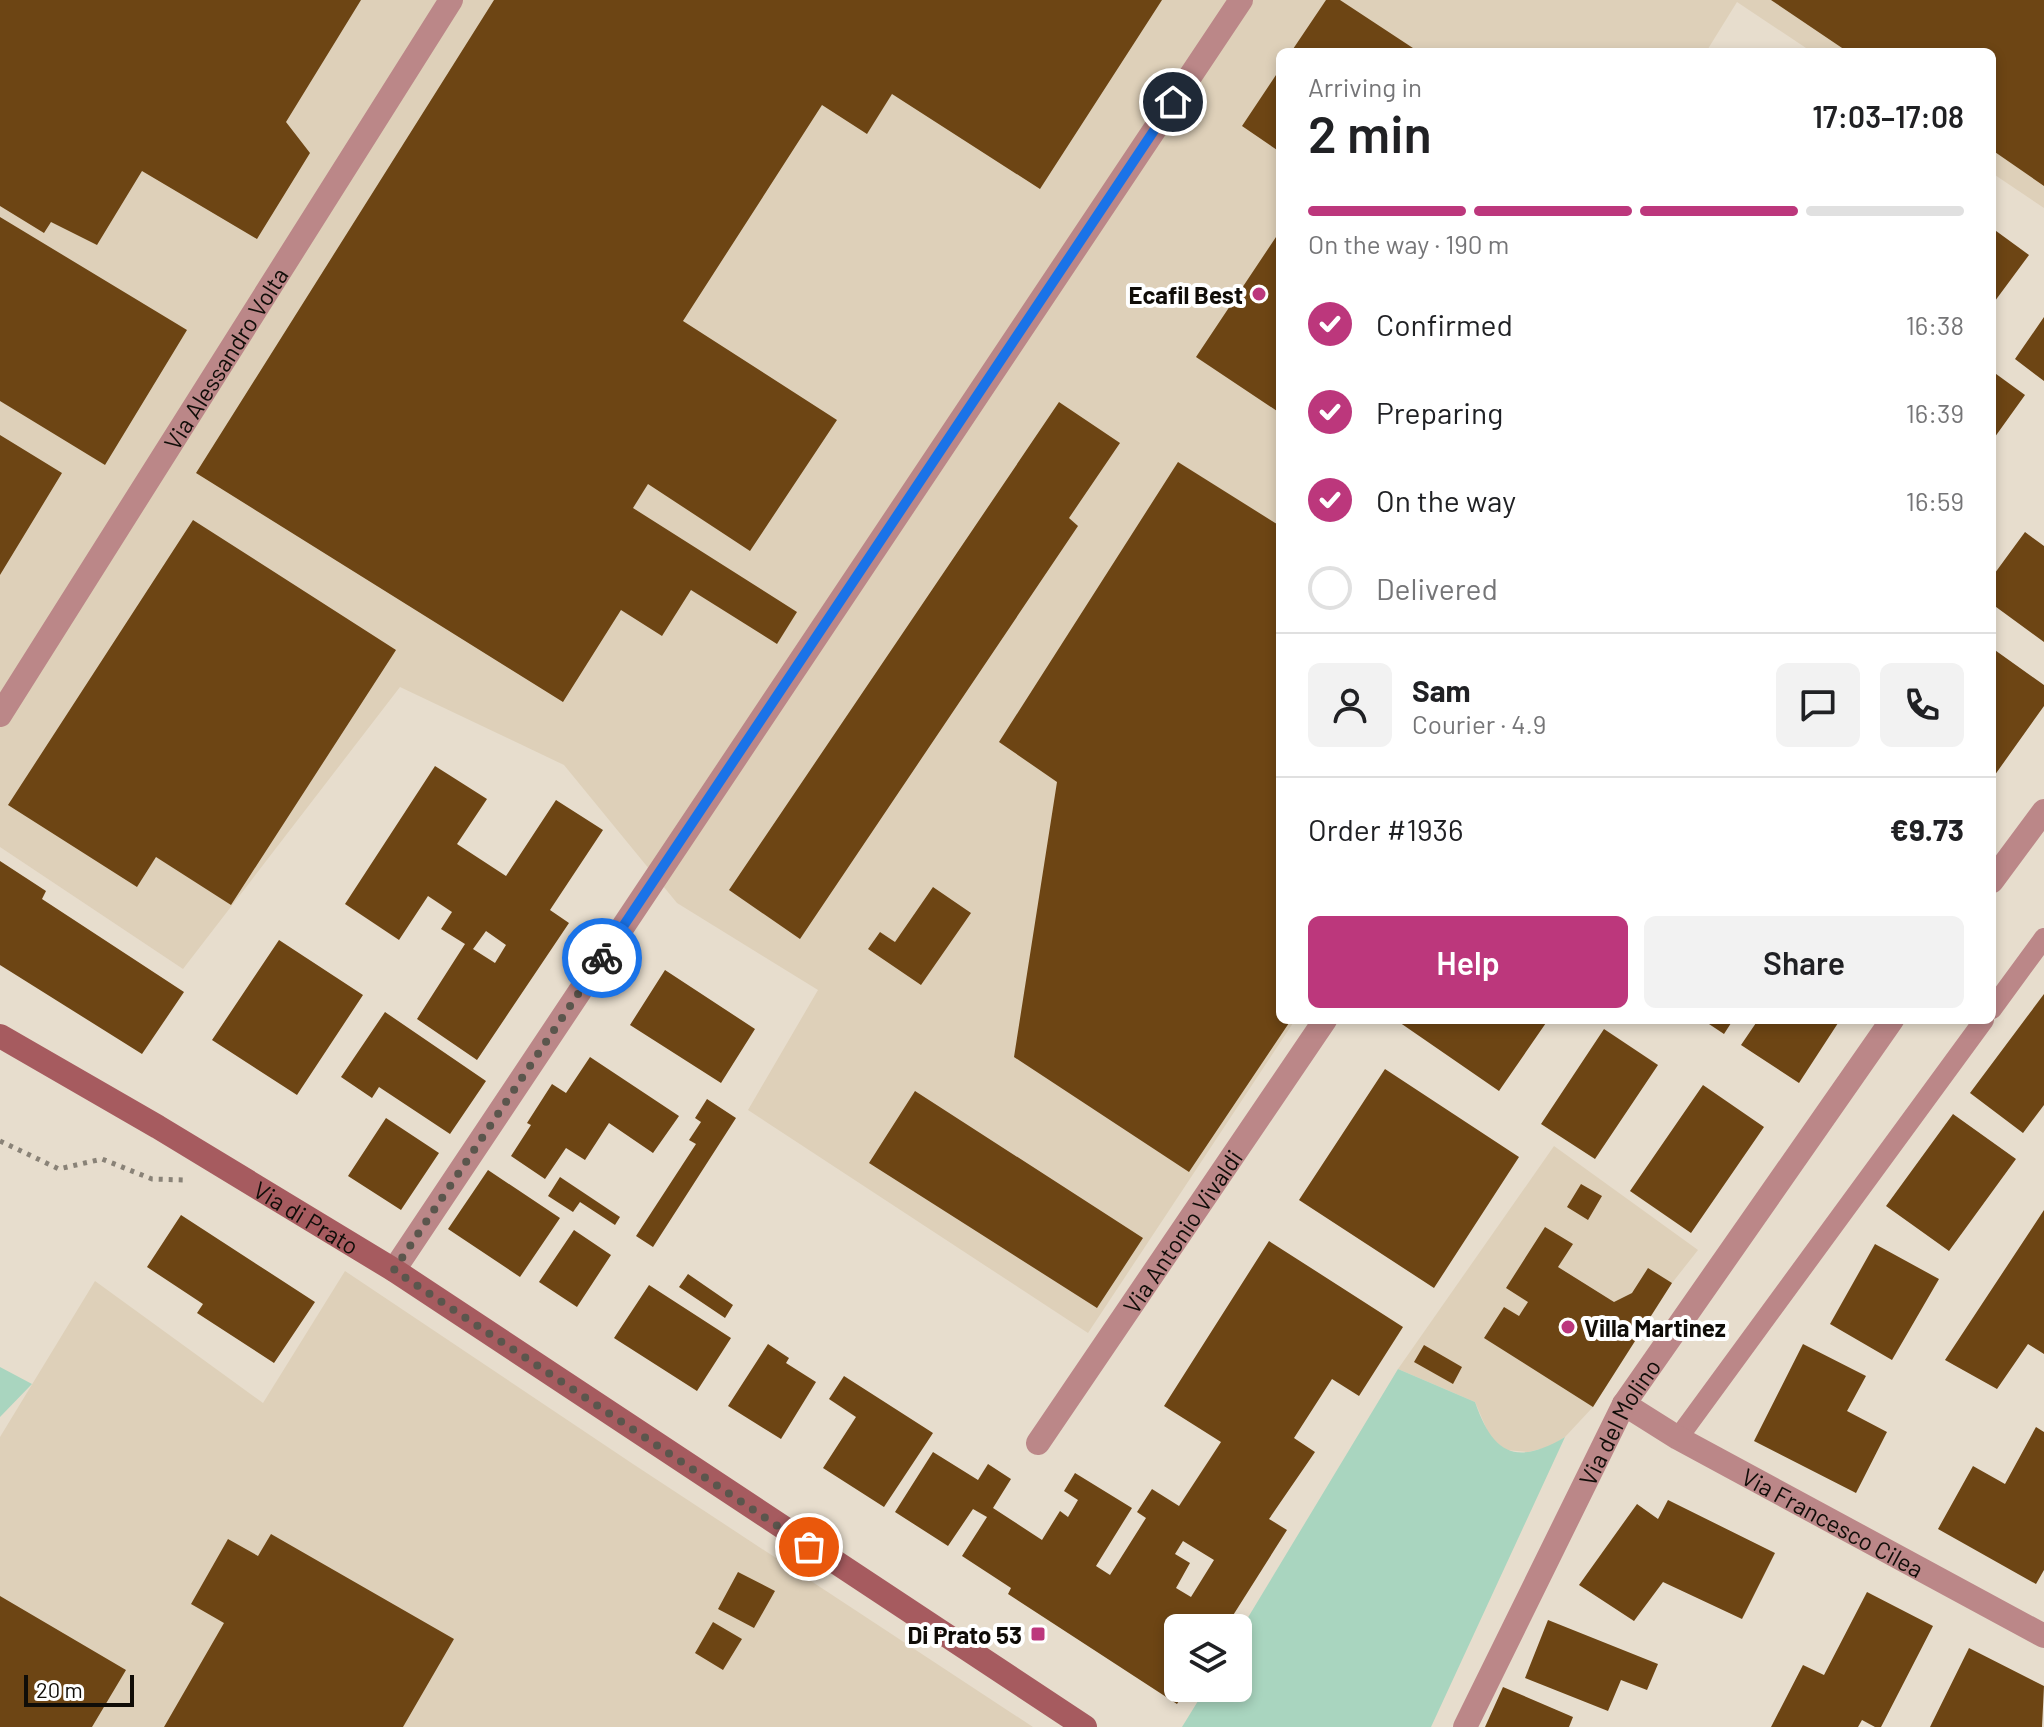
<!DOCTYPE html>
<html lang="en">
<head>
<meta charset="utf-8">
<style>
	body { margin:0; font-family:Barlow,sans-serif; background:#f2f2f2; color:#202124; height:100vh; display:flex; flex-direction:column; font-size:30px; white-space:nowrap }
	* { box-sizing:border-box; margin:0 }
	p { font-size:26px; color:#757577 }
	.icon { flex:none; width:44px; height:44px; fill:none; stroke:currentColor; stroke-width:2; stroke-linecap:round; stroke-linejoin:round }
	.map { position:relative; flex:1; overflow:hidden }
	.details { position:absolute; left:1276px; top:48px; width:720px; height:976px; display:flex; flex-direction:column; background:#fff; border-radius:12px; box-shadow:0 4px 12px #0003 }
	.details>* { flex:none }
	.fabs { position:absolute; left:1164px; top:1614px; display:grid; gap:16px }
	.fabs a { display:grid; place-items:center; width:88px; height:88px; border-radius:12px; background:#fff; box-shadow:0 4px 12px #0003; font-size:40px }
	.scale { position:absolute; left:24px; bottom:20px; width:110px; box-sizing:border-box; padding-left:8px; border:4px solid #100d08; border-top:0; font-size:22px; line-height:28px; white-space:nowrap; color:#100d08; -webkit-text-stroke:6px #fff; paint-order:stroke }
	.pin { position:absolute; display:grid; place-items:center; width:68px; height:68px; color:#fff; margin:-34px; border:4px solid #fff; border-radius:50%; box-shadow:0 2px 8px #0007 }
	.courier { position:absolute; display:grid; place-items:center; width:80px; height:80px; margin:-40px; border:6px solid #1a73e8; border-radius:50%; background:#fff; color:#222; box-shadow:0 2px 10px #0007 }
	.summary em { font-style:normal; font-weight:600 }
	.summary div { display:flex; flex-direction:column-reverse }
	.summary { display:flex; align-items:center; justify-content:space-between; height:136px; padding:0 32px }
	h1 { font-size:52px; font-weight:600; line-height:60px }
	.bar { display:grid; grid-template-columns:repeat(4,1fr); gap:12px 8px; align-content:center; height:96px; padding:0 32px }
	.bar i { height:10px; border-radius:6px; background:#e0e0e0 }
	.bar .active { background:#bc377c }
	.bar p { grid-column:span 4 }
	.line { display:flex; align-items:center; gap:20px; padding:0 32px; border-top:2px solid #e0e0e0 }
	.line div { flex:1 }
	.round { display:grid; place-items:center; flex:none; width:84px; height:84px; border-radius:12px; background:#f2f2f2 }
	ol { padding:0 32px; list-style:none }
	li { display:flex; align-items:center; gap:24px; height:88px }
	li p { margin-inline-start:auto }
	li .icon { padding:8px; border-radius:50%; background:#bc377c; color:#fff; stroke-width:4 }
	li:last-child { color:#757577 }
	li i { width:44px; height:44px; border:4px solid #e0e0e0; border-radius:50% }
	.cta { display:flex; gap:16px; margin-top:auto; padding:16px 32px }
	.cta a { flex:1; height:92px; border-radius:12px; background:#bc377c; color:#fff; font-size:32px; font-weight:600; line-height:92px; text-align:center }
	.cta a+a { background:#f2f2f2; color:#202124 }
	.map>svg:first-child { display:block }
	.built { fill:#ded0b9 }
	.green { fill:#a9d5bf }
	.building { fill:#6d4514; fill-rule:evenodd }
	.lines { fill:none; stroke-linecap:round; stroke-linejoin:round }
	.path { stroke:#898277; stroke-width:5; stroke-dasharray:4 6; stroke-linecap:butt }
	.lane { stroke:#bb8788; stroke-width:20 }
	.street { stroke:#bb8788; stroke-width:24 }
	.secondary { stroke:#a65b5f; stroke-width:24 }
	.done { stroke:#5b564d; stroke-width:8; stroke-dasharray:0 14.4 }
	.route { stroke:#1a73e8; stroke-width:10 }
	.poi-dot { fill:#bc377c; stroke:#fff; stroke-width:3 }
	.labels { text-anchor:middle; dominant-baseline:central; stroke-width:8; stroke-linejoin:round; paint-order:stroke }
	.poi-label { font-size:24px; font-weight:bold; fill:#100d08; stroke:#fff; text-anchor:end }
	.street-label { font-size:24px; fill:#100d08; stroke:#fff }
</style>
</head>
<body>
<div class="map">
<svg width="2044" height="1727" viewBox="0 0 2044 1727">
	<rect width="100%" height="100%" fill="#e7ddcd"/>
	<path class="built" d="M0,0h2044v208l-52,-35v-121h-180l-75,-50 -31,50h-426v968h15l-207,313 -340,-223 70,-120 -141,-87 -113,-138 -164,-78 -217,282 -183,-122z
		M1554,1146l144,104 -26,33 -79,124 -28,30 -16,10 -21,5 -22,-2 -16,-13 -15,-35 -77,-33z
		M345,1271l288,193 400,263h-1033v-290l95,-156 168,122z"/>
	<path class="green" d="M0,1367l32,17 -32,33z
		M1398,1369l77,33c18,52 41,64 90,35l-134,290h-249l24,-39h32v-54z"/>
	<path class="building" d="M0,0h361l-75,122 24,31 -53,86 -115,-68 -45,74 -46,-23 -7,11 -44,-27z
		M494,0h668l-122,189 -148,-95 -25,40 -45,-29 -139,216 154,99 -87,131 -102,-67 -15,24 164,104 -20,32 -86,-54 -29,46 -41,-26 -58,92 -367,-229z
		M1326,0h14l79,52h-128z
		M1771,0h273v186l-52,-36v-98h-144z
		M1280,69v83l-38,-26z
		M0,217l187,113 -82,135 -105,-64z
		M1992,228l37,27 -37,50z
		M1280,231v182l-84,-56z
		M2044,317v64l-29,-22z
		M1992,371l33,24 -33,46z
		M1059,402l61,41 -51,75 9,8 -278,413 -71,-49z
		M0,435l62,38 -62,102z
		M1178,462l102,64v494h11l-102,152 -175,-115 43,-275 -58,-40z
		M193,520l203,130 -165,255 -75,-48 -19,30 -129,-82z
		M2025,532l19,14v96l-52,-38v-27z
		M1992,648l52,37v21l-52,73z
		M435,766l52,33 -30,45 49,32 50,-76 47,30 -53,80 19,13 -92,137 -60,-41 48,-75 -24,-15 11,-17 -24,-16 -29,44 -54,-36zM486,931l20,14 -11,18 -22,-14z
		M0,861l46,30 -4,8 142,93 -42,62 -142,-89z
		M933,887l38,26 -50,72 -53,-36 12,-17 15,10z
		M279,940l84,55 -66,100 -85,-55z
		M665,970l90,59 -34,54 -91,-58z
		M2044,994v111l-21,28 -53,-40z
		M385,1012l101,69 -36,53 -71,-47 -7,11 -31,-21z
		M1396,1020h152l-49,71z
		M1703,1020h30l-9,14z
		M1758,1020h82l-41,63 -58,-38z
		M1604,1029l54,36 -63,94 -54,-35z
		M590,1057l89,59 -26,37 -44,-30 -24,37 -19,-12 -21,31 -34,-23 20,-31 -4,-2 25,-39 14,9z
		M1385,1069l134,88 -85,131 -135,-88z
		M1703,1085l61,42 -73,106 -61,-42z
		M915,1091l228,147 -46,70 -228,-145z
		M707,1099l29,19 -83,129 -17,-11 60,-92 -7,-4 12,-18 -6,-4z
		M1953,1114l63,45 -67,92 -63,-45z
		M386,1118l53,35 -38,57 -53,-34z
		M488,1170l72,48 -40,59 -72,-48z
		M560,1177l60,40 -5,8 -35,-23 -7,10 -25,-16z
		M1581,1184l21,12 -14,24 -21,-13z
		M2044,1210v144l-16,-10 -31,45 -52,-29z
		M181,1215l134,87 -41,61 -77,-50 6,-9 -56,-37z
		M1545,1227l28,17 -15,23 56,35 18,-9 16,-25 24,15 -79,124 -109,-69 20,-31 15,9 9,-14 -22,-14z
		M574,1230l37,25 -34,52 -38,-25z
		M1269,1241l134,86 -44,69 -27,-17 -38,59 21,14 -46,67 18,11 -62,98h-47v60h9l-10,16 -169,-110 3,-6 -49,-32 25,-39 -14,-8 -25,37 -53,-34 38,-60 45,28 10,-16 23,15 -18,29 49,32 18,-29 8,6 10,-17 -14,-9 11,-18 57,35 -36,58 14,9 36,-57 -9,-6 15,-23 27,17 42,-64 -57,-36zM1183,1541l31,19 -23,37 -15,-9 14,-25 -15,-9z
		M1875,1244l64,35 -47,81 -62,-36z
		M688,1274l45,31 -8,13 -46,-31z
		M649,1285l82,53 -34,53 -83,-53z
		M768,1344l21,14 -3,5 30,19 -35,57 -53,-33z
		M1803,1344l63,32 -19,35 40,21 -31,61 -102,-52z
		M1424,1345l38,22 -9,17 -39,-22z
		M844,1376l89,57 -49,74 -61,-39 33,-51 -27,-18z
		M2036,1427l8,5v138l-8,14 -98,-55 35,-63 32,18z
		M1668,1500l107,53 -33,66 -79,-37 -29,39 -55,-36 58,-81 21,15z
		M271,1534l183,105 -51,88h-239l60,-104 -33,-19 37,-65 30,17z
		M738,1572l37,19 -21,37 -36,-19z
		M1867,1592l66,34 -52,101h-6l-13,-7 -4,7h-87l32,-62 21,10z
		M0,1596l126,74 -34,57h-92z
		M1548,1620l110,44 -11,26 -26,-10 -13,31 -83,-33z
		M713,1622l29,17 -19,31 -28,-17z
		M1969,1648l75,38 -2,41h-112z
		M1503,1687l70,30 -4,10h-84z"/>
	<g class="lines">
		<path class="path" d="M0,1141l59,28 43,-10 50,20 32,1"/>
		<path class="lane" d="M1992,1009l52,-71
			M1678,1438l306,-418"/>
		<g class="street">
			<path id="s1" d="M0,715l451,-715"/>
			<path d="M1992,881l52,-70"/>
			<path d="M394,1270l847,-1270"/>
			<path id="s2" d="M1624,1404l54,34 366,198"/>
			<path id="s3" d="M1038,1443l287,-423"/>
			<path id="s4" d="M1465,1727l159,-323 268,-384"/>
		</g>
		<path class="secondary" id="s5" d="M0,1036l158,91 236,143 691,457"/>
	</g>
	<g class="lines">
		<path class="done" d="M602,958l-208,312 415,277"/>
		<path class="route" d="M602,958l571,-856"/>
	</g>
	<g class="poi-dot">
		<circle cx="1259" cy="294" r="8"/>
		<circle cx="1568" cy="1327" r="8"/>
		<rect x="1030" y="1626" width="16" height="16" rx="4"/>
	</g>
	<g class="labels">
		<g class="poi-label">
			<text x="1243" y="294">Ecafil Best</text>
			<text x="1584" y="1327" text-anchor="start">Villa Martinez</text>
			<text x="1022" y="1634">Di Prato 53</text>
		</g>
		<g class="street-label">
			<text stroke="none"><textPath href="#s1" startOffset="422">Via Alessandro Volta</textPath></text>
			<text stroke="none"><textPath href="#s5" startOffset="356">Via di Prato</textPath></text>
			<text stroke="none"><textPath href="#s3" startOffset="256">Via Antonio Vivaldi</textPath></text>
			<text stroke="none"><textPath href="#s4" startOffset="342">Via del Molino</textPath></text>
			<text stroke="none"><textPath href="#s2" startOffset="240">Via Francesco Cilea</textPath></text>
		</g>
	</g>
</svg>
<div class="fabs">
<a><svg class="icon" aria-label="layers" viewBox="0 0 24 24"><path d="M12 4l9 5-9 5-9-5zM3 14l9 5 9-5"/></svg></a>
</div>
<div class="scale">20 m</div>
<div class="pin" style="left:809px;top:1547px;background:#ea580c"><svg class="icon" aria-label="bag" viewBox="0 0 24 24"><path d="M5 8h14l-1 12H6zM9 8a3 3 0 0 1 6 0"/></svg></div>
<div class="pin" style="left:1173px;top:102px;background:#1f2937"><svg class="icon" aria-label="home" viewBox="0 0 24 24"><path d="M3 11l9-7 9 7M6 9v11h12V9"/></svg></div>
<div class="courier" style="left:602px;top:958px"><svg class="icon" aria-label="bike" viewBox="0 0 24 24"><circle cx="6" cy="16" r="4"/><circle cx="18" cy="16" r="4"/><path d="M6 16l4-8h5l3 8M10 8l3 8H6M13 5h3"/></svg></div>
<section class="details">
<div class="summary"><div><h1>2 min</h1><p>Arriving in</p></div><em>17:03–17:08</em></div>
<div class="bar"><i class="active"></i><i class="active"></i><i class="active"></i><i></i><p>On the way · 190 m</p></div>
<ol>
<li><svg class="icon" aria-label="check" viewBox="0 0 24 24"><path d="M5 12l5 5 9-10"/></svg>Confirmed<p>16:38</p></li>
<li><svg class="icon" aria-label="check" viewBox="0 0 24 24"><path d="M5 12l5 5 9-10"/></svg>Preparing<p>16:39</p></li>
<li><svg class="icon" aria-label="check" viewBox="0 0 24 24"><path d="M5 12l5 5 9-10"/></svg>On the way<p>16:59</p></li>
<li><i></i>Delivered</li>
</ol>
<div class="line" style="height:144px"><a class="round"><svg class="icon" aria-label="person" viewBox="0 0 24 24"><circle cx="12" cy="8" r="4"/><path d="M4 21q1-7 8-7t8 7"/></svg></a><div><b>Sam</b><p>Courier · 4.9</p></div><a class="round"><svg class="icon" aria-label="chat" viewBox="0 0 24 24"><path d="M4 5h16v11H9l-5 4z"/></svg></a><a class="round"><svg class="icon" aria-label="phone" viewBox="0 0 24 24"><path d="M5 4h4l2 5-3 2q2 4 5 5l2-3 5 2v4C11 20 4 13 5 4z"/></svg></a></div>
<div class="line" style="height:104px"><div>Order #1936</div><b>€9.73</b></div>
<div class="cta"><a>Help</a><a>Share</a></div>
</section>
</div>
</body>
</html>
